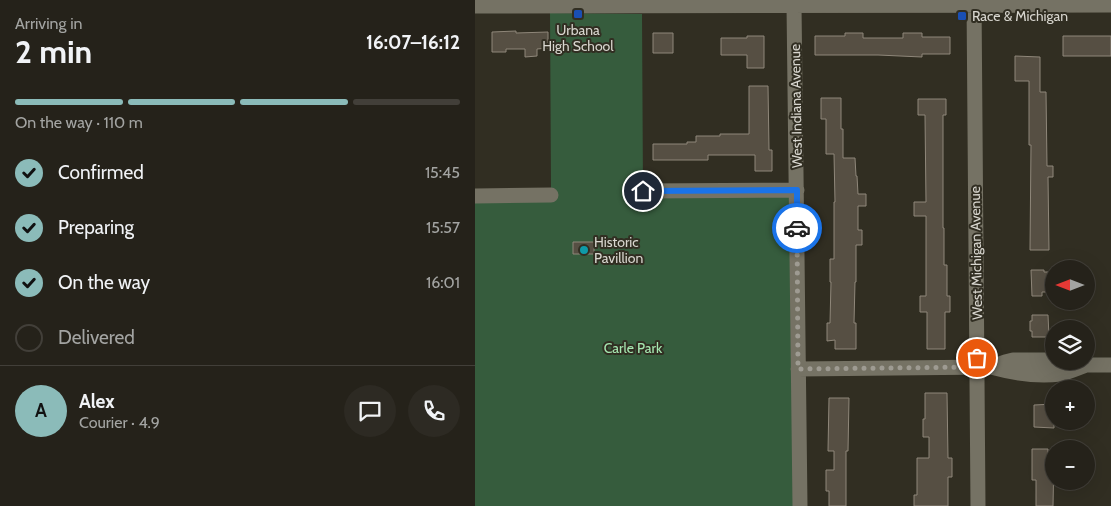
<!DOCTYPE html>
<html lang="en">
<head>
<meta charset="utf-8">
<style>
	body { margin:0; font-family:Cabin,sans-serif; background:#2d2a23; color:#f1f3f6; height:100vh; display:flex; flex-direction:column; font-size:19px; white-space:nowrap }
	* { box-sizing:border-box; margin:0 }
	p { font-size:16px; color:#a3a4a2 }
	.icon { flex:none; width:28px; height:28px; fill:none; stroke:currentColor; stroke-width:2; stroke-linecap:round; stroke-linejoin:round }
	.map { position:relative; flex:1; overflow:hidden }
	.sheet { display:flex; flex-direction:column; background:#25221a; width:475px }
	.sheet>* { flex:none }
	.needle { width:32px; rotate:270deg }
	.buttons { position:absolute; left:570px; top:260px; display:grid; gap:10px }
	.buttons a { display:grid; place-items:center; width:50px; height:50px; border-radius:50%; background:#25221a; box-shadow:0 5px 20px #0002,0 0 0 1px #423f39; font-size:25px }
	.pin { position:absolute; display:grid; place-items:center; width:42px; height:42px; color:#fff; margin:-21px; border:2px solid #fff; border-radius:50%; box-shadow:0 1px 5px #0007 }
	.courier { position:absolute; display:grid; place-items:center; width:50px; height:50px; margin:-25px; border:4px solid #1a73e8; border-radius:50%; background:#fff; color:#222; box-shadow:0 1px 6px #0007 }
	.summary em { font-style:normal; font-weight:700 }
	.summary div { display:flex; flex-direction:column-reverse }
	.summary { display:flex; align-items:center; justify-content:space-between; height:85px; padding:0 15px }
	h1 { font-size:32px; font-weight:700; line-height:38px }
	.bar { display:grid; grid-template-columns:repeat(4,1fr); gap:8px 5px; align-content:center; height:60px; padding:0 15px }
	.bar i { height:6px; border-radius:4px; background:#423f39 }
	.bar .on { background:#8bbbb9 }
	.bar p { grid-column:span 4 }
	.line { display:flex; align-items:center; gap:12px; padding:0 15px; border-top:1px solid #423f39 }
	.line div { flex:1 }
	.round { display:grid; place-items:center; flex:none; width:52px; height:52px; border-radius:26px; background:#2d2a23 }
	ol { padding:0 15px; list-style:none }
	li { display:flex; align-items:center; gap:15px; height:55px }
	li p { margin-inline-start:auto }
	li .icon { padding:5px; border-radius:50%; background:#8bbbb9; color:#111; stroke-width:4 }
	li:last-child { color:#a3a4a2 }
	li i { width:28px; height:28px; border:2px solid #423f39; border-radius:50% }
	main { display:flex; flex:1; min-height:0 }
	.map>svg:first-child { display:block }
	.green { fill:#365c3d }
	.building { fill:#564f43; stroke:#8f877a }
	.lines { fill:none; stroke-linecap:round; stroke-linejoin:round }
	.minor { stroke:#757264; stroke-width:15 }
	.done { stroke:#9e9b92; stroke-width:5; stroke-dasharray:0 9 }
	.route { stroke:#1a73e8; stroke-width:6 }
	.transit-dot { fill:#1a4fb4; stroke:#312e22; stroke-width:2 }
	.culture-dot { fill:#0f9aa8; stroke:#312e22; stroke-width:2 }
	.labels { text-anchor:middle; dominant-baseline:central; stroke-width:4; stroke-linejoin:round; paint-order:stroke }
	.poi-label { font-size:14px; fill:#d8d6cf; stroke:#312e22; text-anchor:start }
	.street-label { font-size:14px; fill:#d8d6cf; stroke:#312e22 }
	.park-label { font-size:14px; fill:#a5e7b0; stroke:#312e22 }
</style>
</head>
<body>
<main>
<section class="sheet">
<div class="summary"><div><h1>2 min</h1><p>Arriving in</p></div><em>16:07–16:12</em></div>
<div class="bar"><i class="on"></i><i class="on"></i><i class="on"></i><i></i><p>On the way · 110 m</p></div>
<ol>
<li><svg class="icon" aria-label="check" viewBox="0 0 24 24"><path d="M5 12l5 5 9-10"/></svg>Confirmed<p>15:45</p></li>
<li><svg class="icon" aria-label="check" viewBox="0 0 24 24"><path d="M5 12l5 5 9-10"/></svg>Preparing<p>15:57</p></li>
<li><svg class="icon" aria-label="check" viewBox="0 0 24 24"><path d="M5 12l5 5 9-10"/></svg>On the way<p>16:01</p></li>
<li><i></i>Delivered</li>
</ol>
<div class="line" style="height:90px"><b class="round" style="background:#8bbbb9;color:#111">A</b><div><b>Alex</b><p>Courier · 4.9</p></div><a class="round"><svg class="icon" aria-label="chat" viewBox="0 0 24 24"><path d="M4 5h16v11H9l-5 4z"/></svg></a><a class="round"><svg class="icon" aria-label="phone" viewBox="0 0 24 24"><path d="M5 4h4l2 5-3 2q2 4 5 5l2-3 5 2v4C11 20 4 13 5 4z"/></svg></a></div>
</section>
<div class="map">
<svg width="636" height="506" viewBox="0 0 636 506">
	<rect width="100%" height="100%" fill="#312e22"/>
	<path class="green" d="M75,13l92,1 1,177 154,-1 3,316h-325v-303l76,-15z"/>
	<path class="building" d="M41,31v2l32,-1v16l-11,1v7l-12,1v-8h-19v3h-14v-20z
		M178,33h20v20h-20z
		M370,33h18v5h40v-5h19v4h28v17h-28v3l-44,-2h-63v-19h30z
		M272,36h17v32h-17v-13h-26v-17h26z
		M588,36h48v20h-48z
		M540,56l25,1v35h6l1,74h6v11h-5l1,73h-19l1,-105h-2v-64h-14z
		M274,86h19l1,64h3v21h-17v-16h-47v5h-55v-16h34v-2h9v-6h24v-2h29z
		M346,98h20v31h2v29h12l1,18h1l1,18h8v12h-8v24h4v15h-6v37h-1l-1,41h2v26h-21v-9l-8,1v-18h3l1,-41h-1v-23h4v-57h1l-1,-48h-8v-35h-5z
		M443,99h28v16h-3v113h1v37h3v31h3v16h-5v37h-18v-37h-7v-16h6v-80h-12v-14h12l-1,-87h-7z
		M98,242h21v12h-21z
		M556,270h13v2h10v20h-12v4h-10z
		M557,315h16l1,22h-17v-6h-2v-10h2z
		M450,393h22l1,65h4v19h-4v29h-34v-11h3v-37h12v-21h-6v-18h2z
		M354,398h20l-1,53h-2v55h-17v-15h-3v-21h8v-19h-6z
		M579,404v24l-20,-1v-22z
		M557,449h16v7h6l-1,50h-17v-26h-4z"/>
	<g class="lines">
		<path class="minor" d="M499,0l4,506
			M319,5l6,501
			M0,6l636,-1
			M168,191l154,-1
			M0,196l76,-1
			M603,363l8,2h25
			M516,367l14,-5 8,-2h41
			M323,369l193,-2c22,6 46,10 69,7 9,-2 18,-6 26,-9"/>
	</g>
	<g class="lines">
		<path class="done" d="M322,228l1,141 179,-2v-9"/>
		<path class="route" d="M168,191l154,-1v38"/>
	</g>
	<g class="transit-dot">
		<rect x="98" y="9" width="10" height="10" rx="2.5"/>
		<rect x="482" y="11" width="10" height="10" rx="2.5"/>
	</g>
	<circle class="culture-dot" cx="109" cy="250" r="5"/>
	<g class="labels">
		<g class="poi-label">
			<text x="497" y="16">Race &amp; Michigan</text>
			<text x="103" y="30" text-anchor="middle">Urbana<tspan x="103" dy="16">High School</tspan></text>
			<text x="119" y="242">Historic<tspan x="119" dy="16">Pavillion</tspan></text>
		</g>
		<g class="street-label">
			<text transform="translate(321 106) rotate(-91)">West Indiana Avenue</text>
			<text transform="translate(501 253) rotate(-91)">West Michigan Avenue</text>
		</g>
		<g class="park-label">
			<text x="158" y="348">Carle Park</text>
		</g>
	</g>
</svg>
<div class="buttons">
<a><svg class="needle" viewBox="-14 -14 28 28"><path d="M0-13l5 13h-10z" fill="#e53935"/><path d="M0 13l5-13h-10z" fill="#a3a4a2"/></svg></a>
<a><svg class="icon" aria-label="layers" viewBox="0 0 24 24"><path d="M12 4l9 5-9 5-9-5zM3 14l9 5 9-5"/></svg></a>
<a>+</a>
<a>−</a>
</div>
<div class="pin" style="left:502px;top:358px;background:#ea580c"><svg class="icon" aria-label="bag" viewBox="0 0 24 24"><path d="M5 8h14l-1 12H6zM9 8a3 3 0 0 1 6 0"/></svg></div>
<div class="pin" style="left:168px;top:191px;background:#1f2937"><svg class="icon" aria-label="home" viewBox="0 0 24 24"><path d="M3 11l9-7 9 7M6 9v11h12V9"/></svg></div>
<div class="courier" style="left:322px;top:228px"><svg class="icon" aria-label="car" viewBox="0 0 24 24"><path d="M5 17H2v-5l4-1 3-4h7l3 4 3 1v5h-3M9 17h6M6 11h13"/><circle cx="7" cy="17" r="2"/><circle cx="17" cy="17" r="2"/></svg></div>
</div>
</main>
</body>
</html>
